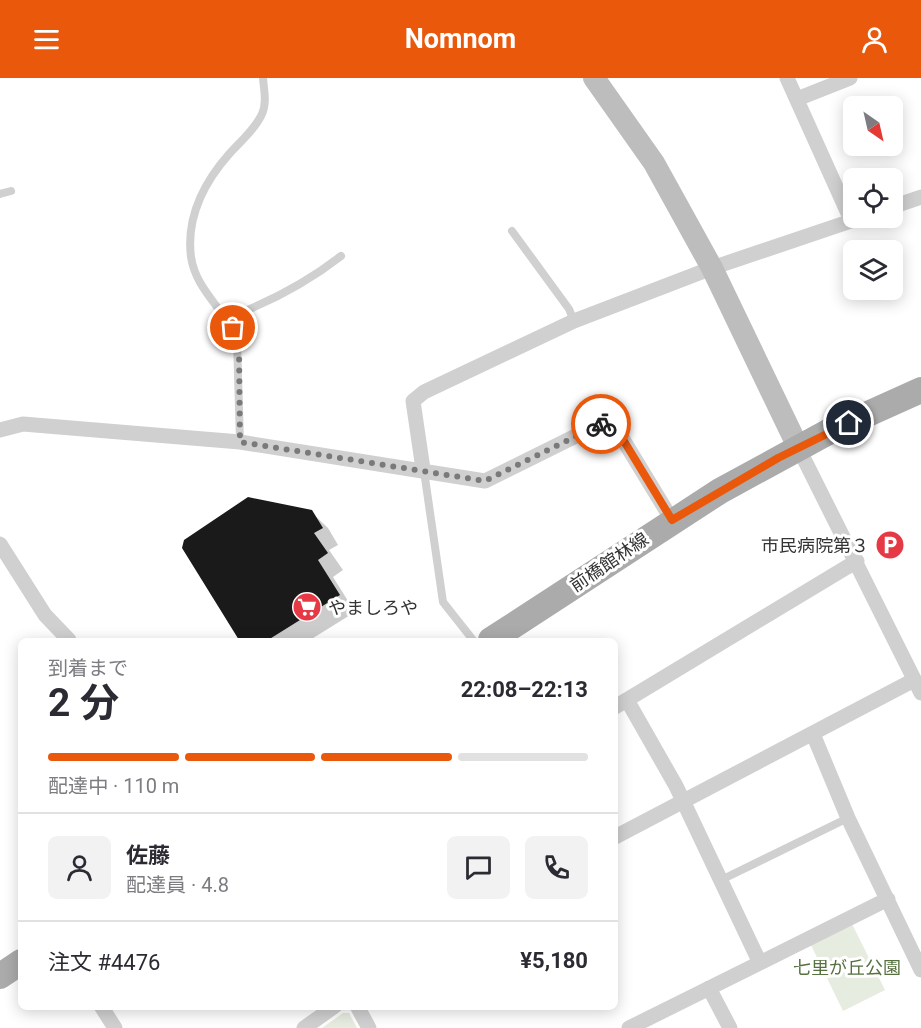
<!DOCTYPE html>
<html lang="ja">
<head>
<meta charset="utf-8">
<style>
	body { margin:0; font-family:Roboto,"Noto Sans JP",sans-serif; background:#f2f2f3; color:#2b2b33; height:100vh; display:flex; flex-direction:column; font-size:22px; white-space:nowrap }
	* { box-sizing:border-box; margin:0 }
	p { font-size:20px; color:#7c7c81 }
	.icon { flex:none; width:33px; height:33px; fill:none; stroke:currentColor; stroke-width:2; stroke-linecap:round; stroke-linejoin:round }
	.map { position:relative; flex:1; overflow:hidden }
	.drawer { position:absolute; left:18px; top:560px; width:600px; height:372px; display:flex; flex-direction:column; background:#fff; border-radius:9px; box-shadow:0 3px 15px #0003 }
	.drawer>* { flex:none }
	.needle { width:39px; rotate:146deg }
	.tools { position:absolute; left:843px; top:18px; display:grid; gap:12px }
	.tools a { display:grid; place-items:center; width:60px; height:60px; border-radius:9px; background:#fff; box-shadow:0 3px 15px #0003; font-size:30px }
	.pin { position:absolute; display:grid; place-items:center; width:51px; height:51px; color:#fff; margin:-26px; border:3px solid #fff; border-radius:50%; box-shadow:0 2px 6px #0007 }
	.courier { position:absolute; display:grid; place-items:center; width:60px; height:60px; margin:-30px; border:4px solid #ea580c; border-radius:50%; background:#fff; color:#222; box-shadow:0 2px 8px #0007 }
	.headline em { font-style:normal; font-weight:700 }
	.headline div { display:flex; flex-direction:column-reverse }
	.headline { display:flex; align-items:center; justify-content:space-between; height:102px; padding:0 30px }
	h1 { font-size:39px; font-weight:700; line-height:45px }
	.bar { display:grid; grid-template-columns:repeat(4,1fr); gap:9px 6px; align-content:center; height:72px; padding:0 30px }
	.bar i { height:8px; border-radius:4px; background:#e1e1e2 }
	.bar .on { background:#ea580c }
	.bar p { grid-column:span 4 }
	.line { display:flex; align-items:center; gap:15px; padding:0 30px; border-top:2px solid #e1e1e2 }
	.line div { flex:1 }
	.round { display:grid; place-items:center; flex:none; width:63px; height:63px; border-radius:9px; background:#f2f2f3 }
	header { display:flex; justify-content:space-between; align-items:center; height:78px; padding:0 30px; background:#ea580c; color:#fff; font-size:27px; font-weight:700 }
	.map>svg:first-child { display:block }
	.green { fill:#e6ecdf }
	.shadow { fill:#0003 }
	.building { fill:#1a1a1a }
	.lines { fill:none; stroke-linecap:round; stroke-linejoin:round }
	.lane { stroke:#d0d0d0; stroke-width:8 }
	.street { stroke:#d0d0d0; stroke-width:15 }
	.secondary { stroke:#bdbdbd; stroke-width:22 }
	.primary { stroke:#ababab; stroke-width:26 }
	.done { stroke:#7a7a7a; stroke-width:6; stroke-dasharray:0 10.8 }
	.route { stroke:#ea580c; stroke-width:8 }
	.labels { text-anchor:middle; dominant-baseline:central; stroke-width:6; stroke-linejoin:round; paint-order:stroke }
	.poi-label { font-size:18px; fill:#333; stroke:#fff; text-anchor:end }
	.street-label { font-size:18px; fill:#333; stroke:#fff }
	.park-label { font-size:18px; fill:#56703f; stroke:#fff }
</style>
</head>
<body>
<header><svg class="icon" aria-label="menu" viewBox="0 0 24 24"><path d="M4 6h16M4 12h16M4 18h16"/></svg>Nomnom<svg class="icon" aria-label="person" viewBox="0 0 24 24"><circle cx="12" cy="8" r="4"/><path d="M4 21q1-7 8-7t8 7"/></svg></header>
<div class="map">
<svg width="921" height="950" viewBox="0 0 921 950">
	<rect width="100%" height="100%" fill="#fff"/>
	<path class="green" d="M851,844l34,68 -42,21 -33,-68z
		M343,935h6l8,15h-35z"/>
	<path class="shadow" d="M311,434l17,16 10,17 -9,5 14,20 -10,7 22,35 -45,28h-69l-57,-93z"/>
	<path class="building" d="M248,419l64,13 11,18 -9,5 14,20 -10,7 22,35 -72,45h-29l-57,-92 2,-8z"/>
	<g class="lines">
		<path class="lane" d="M0,116l11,-3
			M512,153l57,78 5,12
			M225,241c43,-16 80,-35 116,-63
			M240,364l-3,-102c-11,-30 -41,-49 -46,-83 -5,-40 14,-76 39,-104 11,-12 25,-24 32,-39 5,-11 2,-24 1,-36
			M424,393l19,131 30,38
			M721,802l127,-62"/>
		<path class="street" d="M787,0l64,142
			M797,21l53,-21
			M892,129l29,-10
			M0,352l23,-6 217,18 245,39 117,-58 14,5 56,92
			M798,369l123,246
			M423,391l-10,-68 11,-9 150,-71 138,-53 148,-50
			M0,466l45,71 24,25
			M627,622l49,86 83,175
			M615,629l242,-146
			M813,656l35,84 73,152
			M615,759l299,-157
			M709,910l21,40
			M101,928l14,22
			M357,928l12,22
			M304,950l31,-22
			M629,950l259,-129"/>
		<path class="secondary" d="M594,0l60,85 58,105 86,179"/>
		<path class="primary" d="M491,562l229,-149 110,-60 91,-41
			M0,898l21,-14"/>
	</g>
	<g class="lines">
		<path class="done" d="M233,250l6,22 1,92 245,39 116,-57"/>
		<path class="route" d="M601,346l15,4 56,92 106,-62 71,-35"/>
	</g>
	<defs>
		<g id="parking-disc" transform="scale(1.5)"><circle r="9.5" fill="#e63946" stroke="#fff"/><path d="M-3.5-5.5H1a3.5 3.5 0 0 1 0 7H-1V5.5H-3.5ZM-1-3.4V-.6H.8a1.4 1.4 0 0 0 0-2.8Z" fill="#fff"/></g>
		<g id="supermarket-disc" transform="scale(1.5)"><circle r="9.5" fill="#e63946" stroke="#fff"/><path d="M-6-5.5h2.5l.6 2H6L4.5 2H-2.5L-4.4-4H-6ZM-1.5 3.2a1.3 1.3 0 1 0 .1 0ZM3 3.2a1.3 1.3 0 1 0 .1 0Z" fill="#fff"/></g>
	</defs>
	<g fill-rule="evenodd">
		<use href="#parking-disc" x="890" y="467"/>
		<use href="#supermarket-disc" x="307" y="529"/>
	</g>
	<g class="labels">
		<g class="poi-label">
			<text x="869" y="467">市民病院第３</text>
			<text x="328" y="529" text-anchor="start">やましろや</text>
		</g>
		<g class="street-label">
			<text transform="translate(609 484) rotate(-34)">前橋館林線</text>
		</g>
		<g class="park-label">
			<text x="847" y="889">七里が丘公園</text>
		</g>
	</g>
</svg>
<div class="tools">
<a><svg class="needle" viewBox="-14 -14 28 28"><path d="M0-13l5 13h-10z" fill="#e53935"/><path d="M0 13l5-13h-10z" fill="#7c7c81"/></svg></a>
<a><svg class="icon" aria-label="locate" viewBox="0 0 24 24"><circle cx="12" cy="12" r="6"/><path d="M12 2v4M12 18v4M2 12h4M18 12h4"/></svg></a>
<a><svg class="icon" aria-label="layers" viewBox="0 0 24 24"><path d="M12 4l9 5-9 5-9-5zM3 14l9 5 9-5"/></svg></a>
</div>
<div class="pin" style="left:233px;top:250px;background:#ea580c"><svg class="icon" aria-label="bag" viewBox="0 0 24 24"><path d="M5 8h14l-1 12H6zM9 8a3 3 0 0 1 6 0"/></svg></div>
<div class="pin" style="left:849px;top:345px;background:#1f2937"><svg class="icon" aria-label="home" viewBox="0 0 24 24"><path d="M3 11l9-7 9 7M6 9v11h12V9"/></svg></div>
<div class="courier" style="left:601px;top:346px"><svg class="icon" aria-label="bike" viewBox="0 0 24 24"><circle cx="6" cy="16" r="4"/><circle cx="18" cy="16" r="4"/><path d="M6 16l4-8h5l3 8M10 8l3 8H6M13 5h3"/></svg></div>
<section class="drawer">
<div class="headline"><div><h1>2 分</h1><p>到着まで</p></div><em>22:08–22:13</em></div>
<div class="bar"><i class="on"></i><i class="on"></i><i class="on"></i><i></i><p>配達中 · 110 m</p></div>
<div class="line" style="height:108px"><a class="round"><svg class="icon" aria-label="person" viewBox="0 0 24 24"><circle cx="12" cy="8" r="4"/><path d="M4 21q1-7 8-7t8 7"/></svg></a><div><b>佐藤</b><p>配達員 · 4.8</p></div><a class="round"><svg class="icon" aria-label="chat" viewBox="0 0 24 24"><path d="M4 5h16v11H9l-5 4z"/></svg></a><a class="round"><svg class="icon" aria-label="phone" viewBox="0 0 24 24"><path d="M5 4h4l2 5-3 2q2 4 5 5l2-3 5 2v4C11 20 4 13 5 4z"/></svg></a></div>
<div class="line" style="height:78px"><div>注文 #4476</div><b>¥5,180</b></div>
</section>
</div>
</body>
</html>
